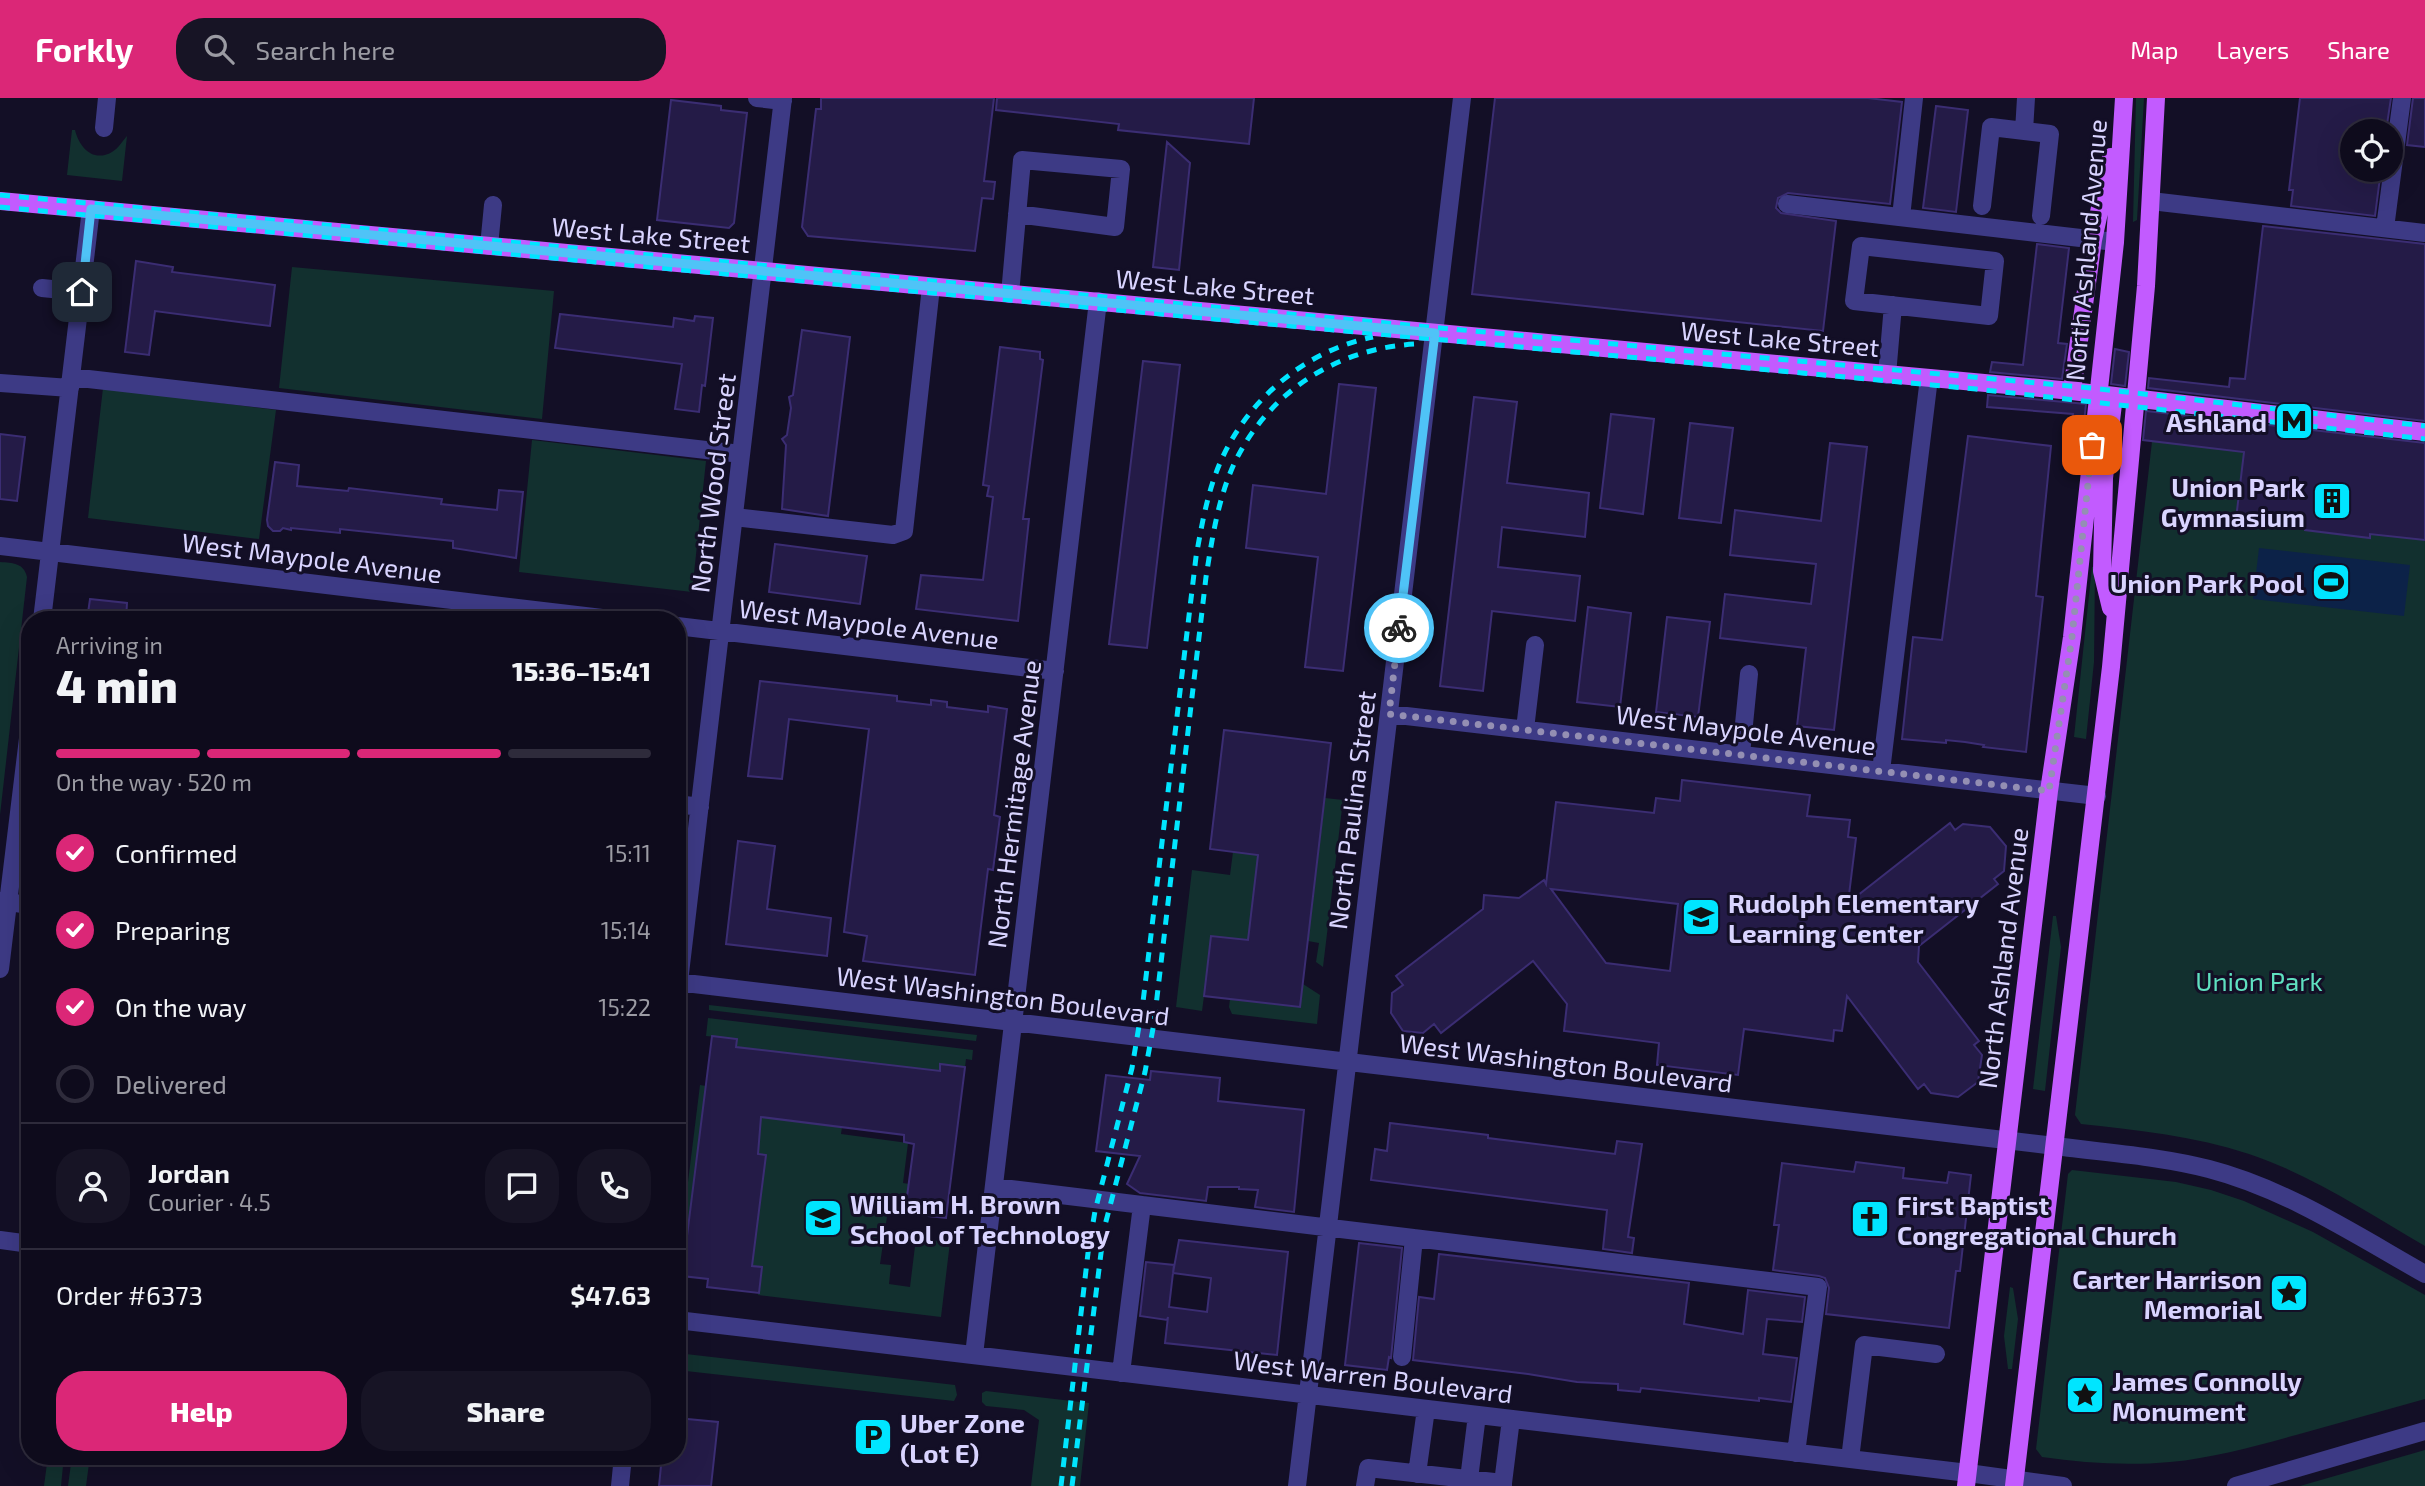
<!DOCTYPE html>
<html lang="en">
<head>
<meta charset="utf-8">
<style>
	body { margin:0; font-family:"Exo 2",sans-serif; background:#171425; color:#f1f3f6; height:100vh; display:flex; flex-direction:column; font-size:26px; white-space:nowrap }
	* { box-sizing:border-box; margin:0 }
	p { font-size:23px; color:#9b9ba3 }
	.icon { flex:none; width:38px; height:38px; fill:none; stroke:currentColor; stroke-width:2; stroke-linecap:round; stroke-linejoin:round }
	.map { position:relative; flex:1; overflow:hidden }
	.panel { position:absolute; left:21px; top:513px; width:665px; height:854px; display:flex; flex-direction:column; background:#0e0b1c; border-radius:28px; box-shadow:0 7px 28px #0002,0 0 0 2px #2e2b3b }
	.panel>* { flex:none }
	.buttons { position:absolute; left:2340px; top:21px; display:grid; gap:14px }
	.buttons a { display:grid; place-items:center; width:63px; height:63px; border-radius:50%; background:#0e0b1c; box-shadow:0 7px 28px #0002,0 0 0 2px #2e2b3b; font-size:35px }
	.pin { position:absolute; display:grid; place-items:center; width:60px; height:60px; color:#fff; margin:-30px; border-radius:14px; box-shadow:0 4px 10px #0006 }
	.courier { position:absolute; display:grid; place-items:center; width:70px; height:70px; margin:-35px; border:5px solid #4fc3f7; border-radius:50%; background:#fff; color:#222; box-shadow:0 2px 9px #0007 }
	.overview em { font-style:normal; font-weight:800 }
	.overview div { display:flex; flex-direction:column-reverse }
	.overview { display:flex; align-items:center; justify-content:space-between; height:119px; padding:0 35px }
	h1 { font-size:46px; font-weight:800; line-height:52px }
	.bar { display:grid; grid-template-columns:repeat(4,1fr); gap:10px 7px; align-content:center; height:84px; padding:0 35px }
	.bar i { height:9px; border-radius:5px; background:#2e2b3b }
	.bar .selected { background:#db2777 }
	.bar p { grid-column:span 4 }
	.line { display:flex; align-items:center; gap:18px; padding:0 35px; border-top:2px solid #2e2b3b }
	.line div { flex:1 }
	.round { display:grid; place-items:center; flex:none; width:74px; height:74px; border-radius:28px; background:#171425 }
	ol { padding:0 35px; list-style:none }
	li { display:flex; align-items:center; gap:21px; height:77px }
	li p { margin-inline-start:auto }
	li .icon { padding:7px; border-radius:50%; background:#db2777; color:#fff; stroke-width:4 }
	li:last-child { color:#9b9ba3 }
	li i { width:38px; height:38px; border:4px solid #2e2b3b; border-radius:50% }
	.button { display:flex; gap:14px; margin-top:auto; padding:14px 35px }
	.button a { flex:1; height:80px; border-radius:28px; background:#db2777; color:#fff; font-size:28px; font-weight:800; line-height:80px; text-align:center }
	.button a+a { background:#171425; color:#f1f3f6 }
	header { display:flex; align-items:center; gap:42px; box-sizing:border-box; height:98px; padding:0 35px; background:#db2777; color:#fff }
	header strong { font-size:33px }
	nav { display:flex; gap:38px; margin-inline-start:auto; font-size:24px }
	.search { width:490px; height:63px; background:#171425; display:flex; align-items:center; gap:18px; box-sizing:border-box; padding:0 24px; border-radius:28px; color:#9b9ba3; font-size:26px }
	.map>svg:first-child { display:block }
	.green { fill:#12302f }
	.water { fill:#0c2248 }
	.building { fill:#241b47; stroke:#3b2d73; stroke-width:2; fill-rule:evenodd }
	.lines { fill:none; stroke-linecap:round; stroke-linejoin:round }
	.minor { stroke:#3d3a85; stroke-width:18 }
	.major { stroke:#c25bff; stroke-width:18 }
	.rail { stroke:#00e5ff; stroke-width:5; stroke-dasharray:10 9; stroke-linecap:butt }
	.done { stroke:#948fb3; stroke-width:7; stroke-dasharray:0 12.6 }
	.route { stroke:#4fc3f7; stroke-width:9 }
	.labels { text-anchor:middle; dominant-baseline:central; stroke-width:6; stroke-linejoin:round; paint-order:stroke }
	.street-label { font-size:26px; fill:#d9d4ff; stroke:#130f26 }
	.poi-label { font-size:26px; font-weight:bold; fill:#d9d4ff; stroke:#130f26; text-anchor:start }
	.park-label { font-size:26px; fill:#5fe0c0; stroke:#130f26 }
</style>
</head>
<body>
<header>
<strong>Forkly</strong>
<div class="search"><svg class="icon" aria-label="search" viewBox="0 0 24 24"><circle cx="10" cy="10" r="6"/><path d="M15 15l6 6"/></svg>Search here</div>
<nav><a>Map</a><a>Layers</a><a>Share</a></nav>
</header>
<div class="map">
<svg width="2425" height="1388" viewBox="0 0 2425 1388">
	<rect width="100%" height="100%" fill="#130f26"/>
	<path class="green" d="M2136,0h8l-7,122 -4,2z
		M72,32h3c4,17 18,33 37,22 7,-4 11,-12 15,-16l-5,45 -55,-6z
		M292,169l262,24 -12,128 -263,-31z
		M103,290l173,22 -17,129 -171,-21z
		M2153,335l272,23v790c-57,-33 -113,-71 -176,-92 -55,-18 -111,-24 -168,-30l-6,-9z
		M532,342l174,21 -14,131 -173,-20z
		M0,464c13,1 24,1 27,15l-27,238z
		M2092,469h3l-1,95 -8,77 -12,-2z
		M1325,700l18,2 -20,167 -7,-5 3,-19 -11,-2z
		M1233,754l25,3 -10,85 -36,-4 -10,75 -26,-4 16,-137 38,5z
		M2053,818h3l5,31 -16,144 -12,-2z
		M1303,886l17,11 -3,29 -85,-10 -3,-7 1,-8 70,8z
		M709,907l268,30 -1,6 -267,-31z
		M708,920l265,32 -1,10 -6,-1 -1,8 -24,-3 -1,7 -204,-24v-8l-30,-3z
		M700,987l6,1 -24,190 -5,-1v-4z
		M761,1019l81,10 -1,7 67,9 -5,40 6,1 -3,20 -17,-1 -9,61 11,1 -2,19 21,3 6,-49 34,4 -9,75 -183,-22 4,-27 -10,-2 14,-110 -10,-2z
		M2072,1072l104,12 35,8 33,11 69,31 112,63v104c-43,12 -86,24 -129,36 -41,11 -83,23 -126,27 -43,4 -86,1 -128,-5l-6,-8 32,-275z
		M2010,1189l3,1 5,31 -6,50h-4l-4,-33z
		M677,1255l278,32 2,10 -3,6 -277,-31z
		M986,1293l103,12 -9,83h-49l8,-66 -15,-10 -38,-4 -4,-4v-9z
		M2425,1352v36h-125z
		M48,1358h16l-3,30h-17z
		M72,1358h18l-4,30h-18z"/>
	<path class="water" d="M2259,450l151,17 -6,51 -151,-17z"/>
	<path class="building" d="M821,0h173l-10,83 11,1 -2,17 -11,-1 -7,53 -167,-15 -6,-9 14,-118h5z
		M997,0h257l-5,46 -131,-14 1,-6 -123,-14z
		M1495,0h373l34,4 -12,102 -102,-11 -10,5 -2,10 5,5 55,8 -13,110 -351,-37z
		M2300,0h91l-5,33h-34v39h29l-6,46 -84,-10 2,-16h-4z
		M2413,0h12v49l-18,-2z
		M671,2l50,6v4l26,3 -13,110 -5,5 -72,-8z
		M1936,8l32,4 -12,102 -33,-4z
		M1167,44l23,21 -11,107 -26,-3z
		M2263,128l162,18v177l-277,-33 1,-10 80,9 1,-9 15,1z
		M2037,146l32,4 -11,95 9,1 -5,35 -72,-7 2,-10 31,3z
		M136,163l37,6 -1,5 103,13 -5,41 -115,-15 -6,44 -24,-3z
		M560,216l113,13 1,-9 20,3 1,-5 18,2 -8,68 -3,-1 -3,27 -24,-3 7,-45 -127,-16z
		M802,232l48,7 -22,179 -46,-7 4,-64 -4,-6 5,-4 4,-27 -2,-11 4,-2z
		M1000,249l40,5v7l3,1 -20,159h6l-11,102 -102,-12 5,-34 62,5 10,-83 -6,-1 2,-10 -6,-1z
		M2115,251l14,3 -4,34 -14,-2z
		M1143,263l37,4 -33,283 -38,-4z
		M1339,286l37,4 -33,283 -38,-4 13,-110 -72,-9 7,-63 73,9z
		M1988,297l98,9 -4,36 -11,-1 2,-25 -86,-7z
		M1474,299l43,5 -10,81 82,10 -4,44 -83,-10 -4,40 82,9 -5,45 -83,-10 -9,80 -43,-5z
		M2146,313l279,32v97l-55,-6v4l-65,-8v-3l-69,-8 8,-67 -101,-12z
		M1611,316l43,5 -11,95 -43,-6z
		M1690,325l43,5 -12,95 -42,-5z
		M0,336l25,3 -8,64 -17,-2z
		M1968,338l83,10 -15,150 7,1 -17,155 -43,-5 1,-2 -19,-3 -19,-2v3l-44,-4 11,-102 29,3z
		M1830,345l37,4 -33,283 -37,-4 9,-78 -86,-10 5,-44 86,10 5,-40 -86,-9 5,-45 86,11z
		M275,364l24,3 -2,21 51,5 1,-3 93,11 -1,5 56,6 2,-20 24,2 -7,66 -63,-10v-7l-113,-12v4l-49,-5v2l-8,-2 -3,3h-7l-5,-5 -1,-6z
		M775,446l92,12 -7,48 -91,-12z
		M90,501l37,4 -1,17h-39z
		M1588,509l43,6 -11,94 -43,-5z
		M1667,519l43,5 -12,95 -42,-5z
		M760,583l137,15v5l34,4v-5l16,2v5l41,5v-6l19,3 -13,106 6,2 -7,53 -5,-1 -13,106 -112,-14 4,-25 -23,-4 25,-203 -80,-10 -7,60 -34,-3z
		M1224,632l107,13 -31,264 -96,-11 7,-60 37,4 10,-85 -48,-6z
		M1682,682l128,15 -3,21 43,4 -2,17 8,1 -8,65 102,-80 5,7 8,-6 27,3 16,19 -2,25 -10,8 4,5 -79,62 -1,16 61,79 -5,4 8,10 -4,27 -20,15 -27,-4 -7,-9 -6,5 -71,-93 -5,35 -8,-1 -1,11 -89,-12 -6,46 -81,-10 2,-22 -95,-12 3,-27 -34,-43 -92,72 -7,-9 -11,9 -20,-2 -12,-18 1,-20 11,-8 -7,-9 87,-67 1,-14 35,3 25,-18 2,4 10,-82 98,11 2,-15 24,3zM1551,791l127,15 -8,67 -64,-8z
		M738,743l37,5 -8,63 64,9 -4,38 -101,-12z
		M712,938l25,3 -1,8 204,24v-7l25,3 -19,151 -27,-3 1,-9 -14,-2 8,-60 -10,-2v-7l-143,-18 -3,37 8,1 -14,111 10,1 -3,26 -52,-6 1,-8 -26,-3z
		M1151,973l69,7 -2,23 86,9 -10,102 -39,-5 3,-17 -19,-1v-2h-31l-2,14 -66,-8 -13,-9 13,-28 -44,-5 10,-76 44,5z
		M1390,1025l98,12v3l127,16 2,-13 25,3 -14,93 6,1 -2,15 -29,-4 4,-39 -236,-30 4,-31 12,2z
		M1856,1064l48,6 -1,10 44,5 2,-11 22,3 -11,96h-4l-7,57 -123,-14 3,-26 -4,-10 -6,-2 -46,-6 6,-45h-5l8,-62 72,9z
		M1179,1142l109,12 -11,103 -112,-12 3,-26 -1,3 -27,-4 6,-54 28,3 -1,8zM1173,1175l38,5 -4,34 -38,-5z
		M1359,1145l43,5 -11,110 -2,-1 -2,13 -42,-5z
		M1439,1156l250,29 -5,41 59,10 5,-44 57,7 -3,25 -35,-3 -4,35 34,4 -6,44 -32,-4v3l-118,-13 -1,4 -22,-2v-6l-41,-2 -49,-8 -115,-14 6,-63 15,2z
		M677,1320l41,4 -7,64h-52l3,-30h15z"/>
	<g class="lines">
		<path class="minor" d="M757,0l26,3
			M104,30l3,-30
			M2024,33l2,-33
			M2151,103l274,32
			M1787,106l328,38
			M1982,108l9,-79 59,7 -9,82
			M1901,119l13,-119
			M2385,130l17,-130
			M489,148l4,-41
			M1861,148l134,15 -6,55 -135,-15z
			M42,190l40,4
			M1010,196l12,-134 99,9 -6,58 -98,-13
			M1887,277l6,-70
			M71,279l670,77
			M0,285l70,5
			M734,419l159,18 11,-4 27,-244
			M0,448l619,74
			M42,522l49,-411
			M677,528l378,45
			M1389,616l708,82
			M1525,631l10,-84
			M1741,656l8,-80
			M1881,673l48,-393
			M677,706l23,3
			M0,803l30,4
			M0,871l30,-247
			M677,884l1378,164c51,7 104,10 154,23 77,20 147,66 216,105
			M677,901l106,-901
			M994,1089l824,100 -22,166
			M0,1142l30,4
			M677,1222l1291,153 95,13
			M974,1257l124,-1054
			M1402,1259l12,-119
			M1121,1275l21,-168
			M1850,1361l14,-114 72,9
			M1417,1376l9,-65
			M1469,1381l8,-64
			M1503,1385l8,-64
			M620,1388l3,-30
			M1297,1388l165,-1388
			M1365,1388l3,-18 135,15v3
			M2236,1388l189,-55"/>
		<path class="major" d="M0,103l2072,190 353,41
			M2072,293l21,-151 18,-83
			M2111,510l-9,-37 2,-93 10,-82
			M1966,1388l83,-695 23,-154 43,-395 9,-144
			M2014,1388l97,-819 35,-381 10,-188"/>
		<path class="rail" d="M0,97l2091,193 334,38
			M0,109l1976,182 449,50
			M1061,1388l27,-233 7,-42 37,-143 11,-66 53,-445c5,-28 10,-57 20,-84 25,-68 86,-122 157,-136
			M1072,1388l32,-257 41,-157 9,-49 52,-446c6,-38 12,-78 28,-113 34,-72 103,-116 182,-120"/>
	</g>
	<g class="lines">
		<path class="done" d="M1399,530l-10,86 660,77 23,-154 20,-192"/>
		<path class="route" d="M82,194l9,-83 1344,124 -36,295"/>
	</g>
	<defs>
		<g id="metro-square" transform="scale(2.0125)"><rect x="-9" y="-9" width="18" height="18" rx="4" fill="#00e5ff" stroke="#130f26"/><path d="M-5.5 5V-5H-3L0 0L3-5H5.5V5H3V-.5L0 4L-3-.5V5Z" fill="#111"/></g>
		<g id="building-square" transform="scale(2.0125)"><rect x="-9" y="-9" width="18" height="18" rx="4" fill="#00e5ff" stroke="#130f26"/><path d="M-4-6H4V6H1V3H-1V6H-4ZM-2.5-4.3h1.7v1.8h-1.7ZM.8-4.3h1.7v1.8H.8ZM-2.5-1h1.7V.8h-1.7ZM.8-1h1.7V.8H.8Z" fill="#111"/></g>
		<g id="stadium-square" transform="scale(2.0125)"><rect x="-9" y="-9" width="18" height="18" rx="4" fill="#00e5ff" stroke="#130f26"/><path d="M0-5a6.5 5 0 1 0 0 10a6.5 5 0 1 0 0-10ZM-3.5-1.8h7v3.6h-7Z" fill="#111"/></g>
		<g id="school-square" transform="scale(2.0125)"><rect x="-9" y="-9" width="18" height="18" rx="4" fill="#00e5ff" stroke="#130f26"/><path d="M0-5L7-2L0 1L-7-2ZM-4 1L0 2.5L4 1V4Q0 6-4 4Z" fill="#111"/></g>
		<g id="church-square" transform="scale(2.0125)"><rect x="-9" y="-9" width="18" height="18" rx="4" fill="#00e5ff" stroke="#130f26"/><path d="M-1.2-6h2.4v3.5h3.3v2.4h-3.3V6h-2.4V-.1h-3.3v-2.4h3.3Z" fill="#111"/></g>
		<g id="sight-square" transform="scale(2.0125)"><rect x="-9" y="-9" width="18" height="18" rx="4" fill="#00e5ff" stroke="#130f26"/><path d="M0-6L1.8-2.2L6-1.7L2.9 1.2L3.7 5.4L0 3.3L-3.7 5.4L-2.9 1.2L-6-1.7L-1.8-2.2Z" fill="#111"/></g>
		<g id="parking-square" transform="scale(2.0125)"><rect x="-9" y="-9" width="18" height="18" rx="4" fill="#00e5ff" stroke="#130f26"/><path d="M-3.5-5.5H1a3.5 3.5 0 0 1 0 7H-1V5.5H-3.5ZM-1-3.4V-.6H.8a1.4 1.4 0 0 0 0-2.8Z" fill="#111"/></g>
	</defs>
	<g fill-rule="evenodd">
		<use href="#metro-square" x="2294" y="323"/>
		<use href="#building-square" x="2332" y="403"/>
		<use href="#stadium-square" x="2331" y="484"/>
		<use href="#school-square" x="1701" y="819"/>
		<use href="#school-square" x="823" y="1120"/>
		<use href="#church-square" x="1870" y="1121"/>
		<use href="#sight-square" x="2289" y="1195"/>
		<use href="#sight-square" x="2085" y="1297"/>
		<use href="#parking-square" x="873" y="1339"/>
	</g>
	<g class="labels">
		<g class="street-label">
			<text transform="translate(651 136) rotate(5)">West Lake Street</text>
			<text transform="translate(2085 152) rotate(-85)">North Ashland Avenue</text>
			<text transform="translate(1215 188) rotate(5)">West Lake Street</text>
			<text transform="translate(1780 240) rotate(5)">West Lake Street</text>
			<text transform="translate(712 385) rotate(-83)">North Wood Street</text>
			<text transform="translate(312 459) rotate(7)">West Maypole Avenue</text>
			<text transform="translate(869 525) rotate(7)">West Maypole Avenue</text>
			<text transform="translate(1746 631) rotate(7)">West Maypole Avenue</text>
			<text transform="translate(1013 706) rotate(-83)">North Hermitage Avenue</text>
			<text transform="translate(1351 712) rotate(-83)">North Paulina Street</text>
			<text transform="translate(2002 860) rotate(-83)">North Ashland Avenue</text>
			<text transform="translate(1003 897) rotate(7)">West Washington Boulevard</text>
			<text transform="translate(1566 964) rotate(7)">West Washington Boulevard</text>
			<text transform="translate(1373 1278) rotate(7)">West Warren Boulevard</text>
		</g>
		<g class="poi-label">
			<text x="2267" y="323" text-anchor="end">Ashland</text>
			<text x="2305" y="388" text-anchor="end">Union Park<tspan x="2305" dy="30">Gymnasium</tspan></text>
			<text x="2304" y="484" text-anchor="end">Union Park Pool</text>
			<text x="1728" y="804">Rudolph Elementary<tspan x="1728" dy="30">Learning Center</tspan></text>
			<text x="850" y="1105">William H. Brown<tspan x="850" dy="30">School of Technology</tspan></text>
			<text x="1897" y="1106">First Baptist<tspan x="1897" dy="30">Congregational Church</tspan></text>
			<text x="2262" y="1180" text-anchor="end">Carter Harrison<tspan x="2262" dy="30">Memorial</tspan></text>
			<text x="2112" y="1282">James Connolly<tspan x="2112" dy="30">Monument</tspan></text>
			<text x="900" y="1324">Uber Zone<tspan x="900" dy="30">(Lot E)</tspan></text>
		</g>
		<g class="park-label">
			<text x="2259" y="882">Union Park</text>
		</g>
	</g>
</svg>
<div class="buttons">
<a><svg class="icon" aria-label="locate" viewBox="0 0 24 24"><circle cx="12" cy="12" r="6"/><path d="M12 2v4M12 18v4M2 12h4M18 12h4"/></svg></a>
</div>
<div class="pin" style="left:2092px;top:347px;background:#ea580c"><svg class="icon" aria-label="bag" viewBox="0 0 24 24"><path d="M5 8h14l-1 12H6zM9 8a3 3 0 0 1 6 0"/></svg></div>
<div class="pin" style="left:82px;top:194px;background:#1f2937"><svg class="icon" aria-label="home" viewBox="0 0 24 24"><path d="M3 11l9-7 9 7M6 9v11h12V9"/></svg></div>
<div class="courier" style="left:1399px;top:530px"><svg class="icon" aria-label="bike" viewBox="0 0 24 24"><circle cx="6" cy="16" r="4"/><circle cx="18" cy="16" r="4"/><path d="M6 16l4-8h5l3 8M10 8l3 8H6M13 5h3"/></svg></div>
<section class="panel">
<div class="overview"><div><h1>4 min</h1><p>Arriving in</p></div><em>15:36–15:41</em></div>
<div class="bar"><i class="selected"></i><i class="selected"></i><i class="selected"></i><i></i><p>On the way · 520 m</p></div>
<ol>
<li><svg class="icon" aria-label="check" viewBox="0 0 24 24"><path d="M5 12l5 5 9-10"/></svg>Confirmed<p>15:11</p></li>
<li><svg class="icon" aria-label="check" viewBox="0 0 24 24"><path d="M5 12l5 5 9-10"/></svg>Preparing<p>15:14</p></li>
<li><svg class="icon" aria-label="check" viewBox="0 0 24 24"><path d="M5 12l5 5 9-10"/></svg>On the way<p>15:22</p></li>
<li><i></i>Delivered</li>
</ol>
<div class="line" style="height:126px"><a class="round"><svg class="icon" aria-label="person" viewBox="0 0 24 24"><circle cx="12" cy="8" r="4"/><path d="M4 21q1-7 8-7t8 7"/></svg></a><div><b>Jordan</b><p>Courier · 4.5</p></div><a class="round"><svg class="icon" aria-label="chat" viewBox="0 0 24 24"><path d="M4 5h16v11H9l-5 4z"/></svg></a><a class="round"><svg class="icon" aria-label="phone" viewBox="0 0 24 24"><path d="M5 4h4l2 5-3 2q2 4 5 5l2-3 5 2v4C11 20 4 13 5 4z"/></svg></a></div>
<div class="line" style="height:91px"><div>Order #6373</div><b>$47.63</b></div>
<div class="button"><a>Help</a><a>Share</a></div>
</section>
</div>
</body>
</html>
